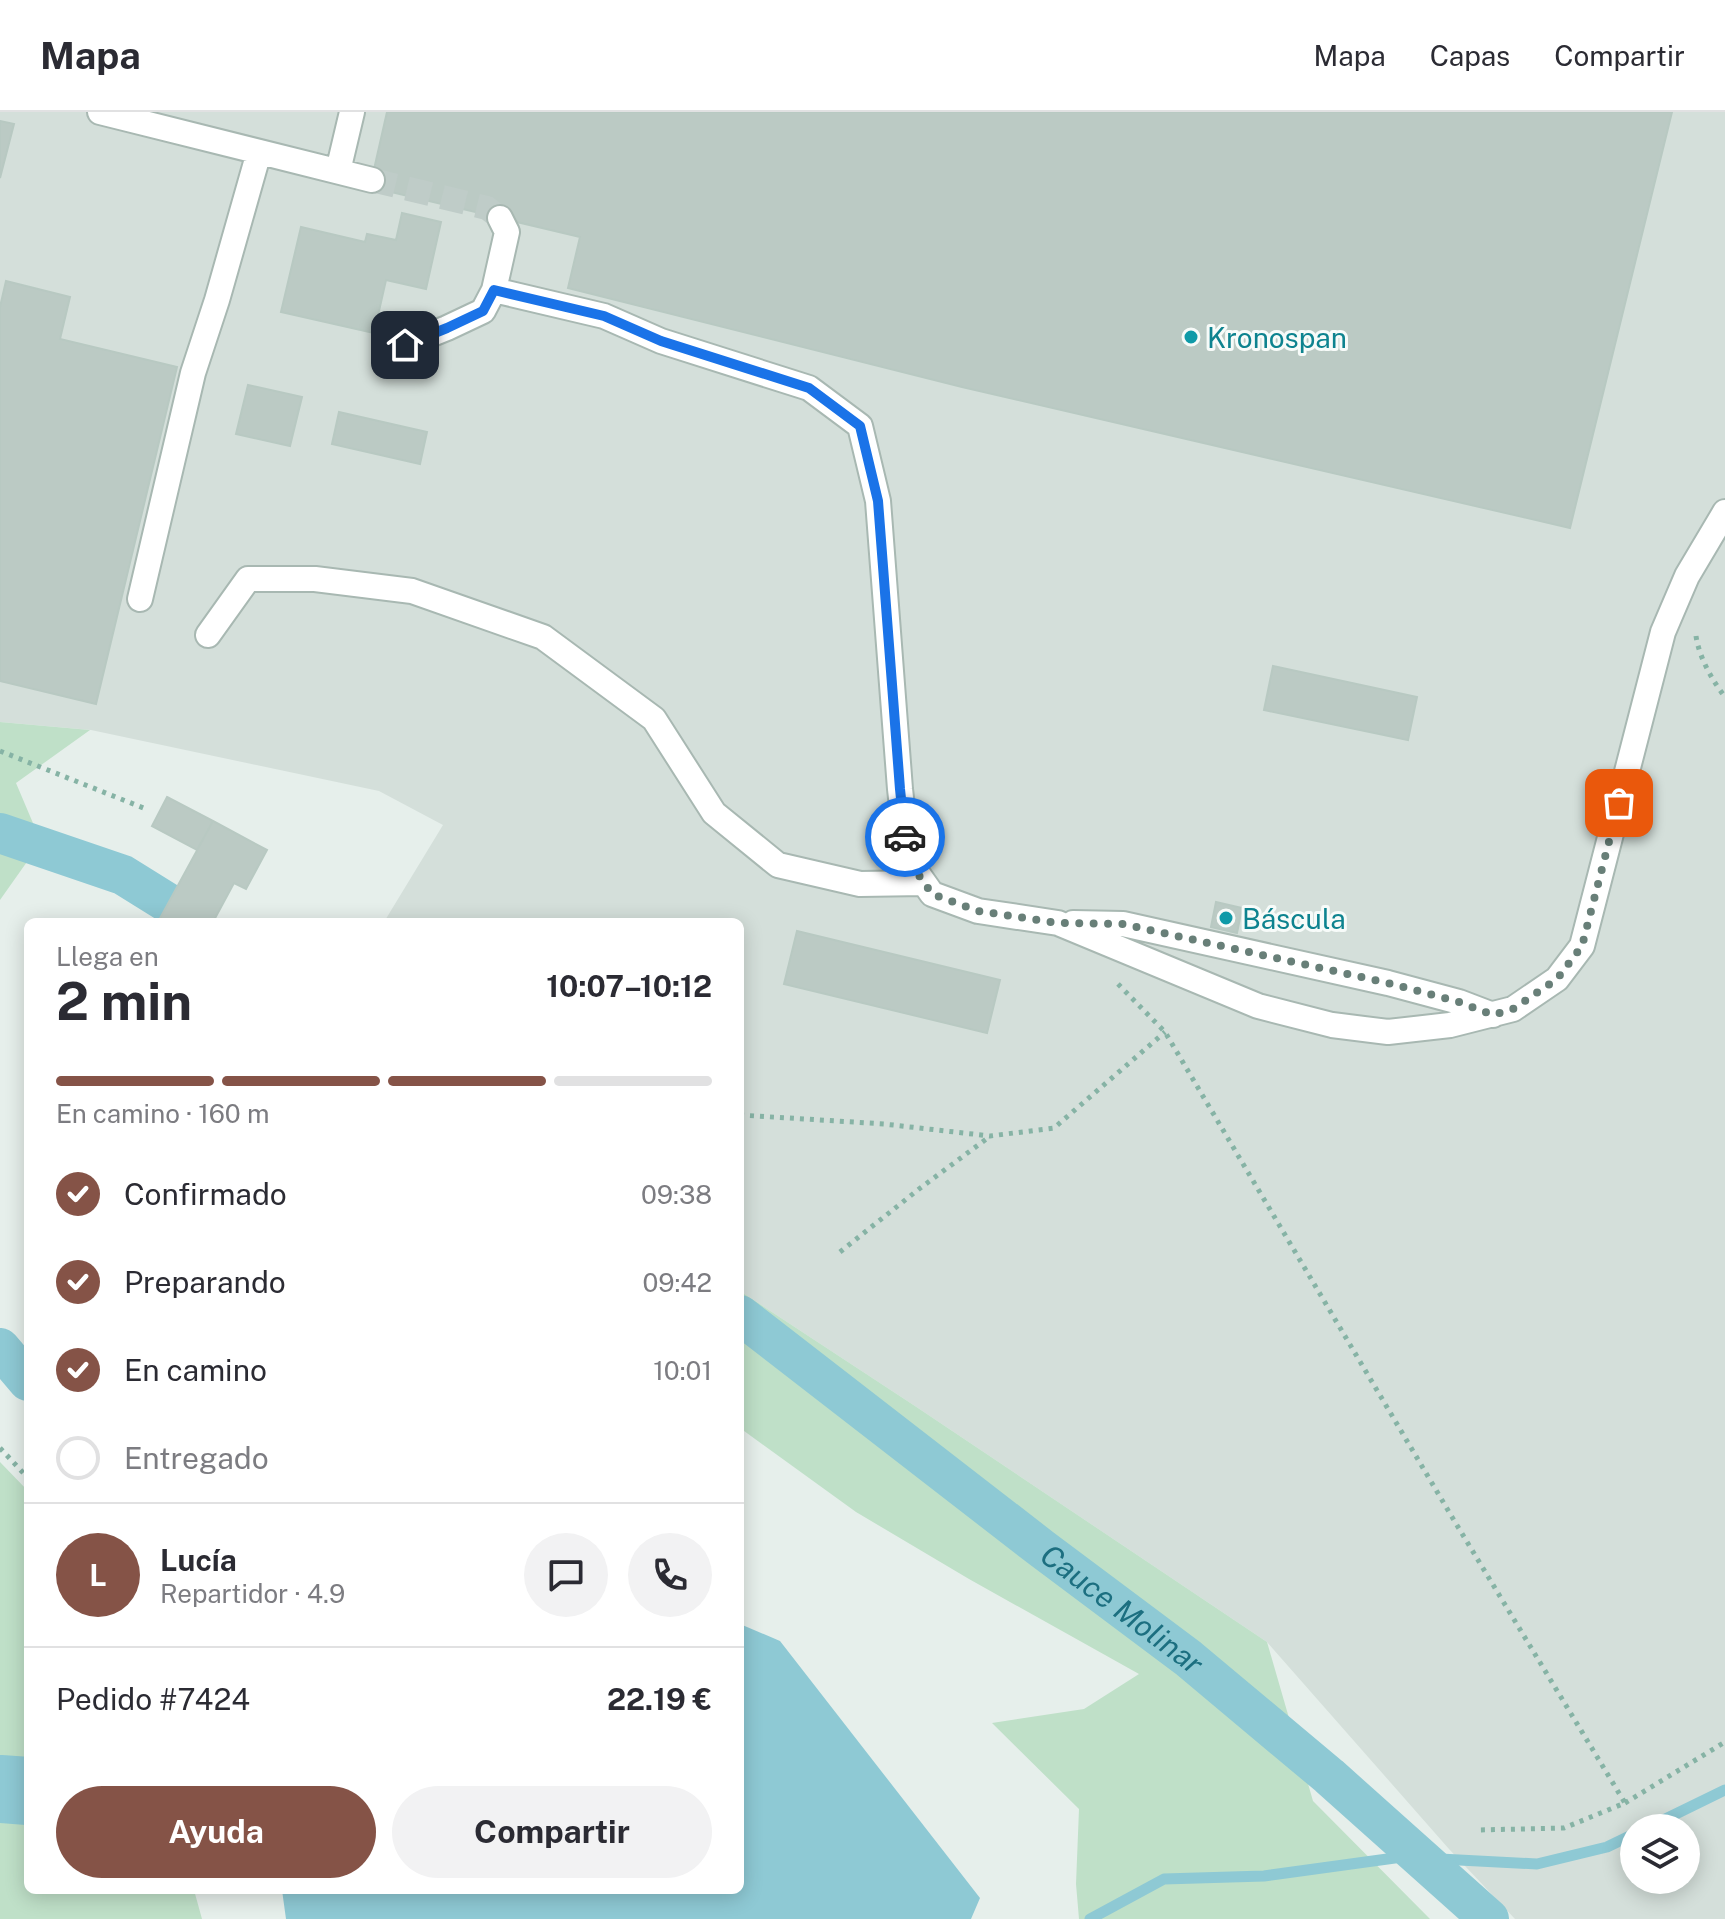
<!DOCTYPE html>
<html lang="es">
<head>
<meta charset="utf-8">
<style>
	body { margin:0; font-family:"Public Sans",sans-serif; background:#f2f2f3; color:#2b2b33; height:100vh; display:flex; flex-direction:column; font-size:30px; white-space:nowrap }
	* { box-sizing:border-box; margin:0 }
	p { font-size:26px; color:#7c7c81 }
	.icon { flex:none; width:44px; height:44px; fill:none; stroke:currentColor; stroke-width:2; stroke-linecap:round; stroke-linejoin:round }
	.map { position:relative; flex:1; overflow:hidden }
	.side { position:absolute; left:24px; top:806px; width:720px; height:976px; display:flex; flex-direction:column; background:#fff; border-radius:12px; box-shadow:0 4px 20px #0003 }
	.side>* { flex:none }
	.buttons { position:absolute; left:1620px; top:1702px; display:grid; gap:16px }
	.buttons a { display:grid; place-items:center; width:80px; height:80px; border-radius:50%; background:#fff; box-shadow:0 4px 20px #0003; font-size:40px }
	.pin { position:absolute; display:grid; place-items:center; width:68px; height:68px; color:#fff; margin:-34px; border-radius:16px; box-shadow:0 4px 12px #0006 }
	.courier { position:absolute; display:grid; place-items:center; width:80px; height:80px; margin:-40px; border:6px solid #1a73e8; border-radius:50%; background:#fff; color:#222; box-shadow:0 2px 10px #0007 }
	.summary em { font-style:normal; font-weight:700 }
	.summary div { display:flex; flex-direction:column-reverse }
	.summary { display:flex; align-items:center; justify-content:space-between; height:136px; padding:0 32px }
	h1 { font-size:52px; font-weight:700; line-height:60px }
	.bar { display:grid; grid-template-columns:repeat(4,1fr); gap:12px 8px; align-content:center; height:96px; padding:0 32px }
	.bar i { height:10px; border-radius:6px; background:#e1e1e2 }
	.bar .active { background:#855347 }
	.bar p { grid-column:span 4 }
	.line { display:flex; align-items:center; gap:20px; padding:0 32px; border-top:2px solid #e1e1e2 }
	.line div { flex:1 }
	.round { display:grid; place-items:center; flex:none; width:84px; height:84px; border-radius:42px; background:#f2f2f3 }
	ol { padding:0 32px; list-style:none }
	li { display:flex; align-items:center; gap:24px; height:88px }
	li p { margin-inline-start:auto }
	li .icon { padding:8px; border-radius:50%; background:#855347; color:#fff; stroke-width:4 }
	li:last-child { color:#7c7c81 }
	li i { width:44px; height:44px; border:4px solid #e1e1e2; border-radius:50% }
	.primary-button { display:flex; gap:16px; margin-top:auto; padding:16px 32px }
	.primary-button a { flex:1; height:92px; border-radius:48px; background:#855347; color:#fff; font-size:32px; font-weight:700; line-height:92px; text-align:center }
	.primary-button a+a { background:#f2f2f3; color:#2b2b33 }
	header { display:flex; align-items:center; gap:48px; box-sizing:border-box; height:112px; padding:0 40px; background:#fff; border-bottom:2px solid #e1e1e2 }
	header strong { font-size:38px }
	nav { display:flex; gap:44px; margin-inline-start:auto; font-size:28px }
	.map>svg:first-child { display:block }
	.built { fill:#d4dfda; fill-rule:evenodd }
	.green { fill:#bfe0c8 }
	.water { fill:#8ec9d4 }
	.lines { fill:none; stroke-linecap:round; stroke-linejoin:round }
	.stream { stroke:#8ec9d4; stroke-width:11 }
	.canal { stroke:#8ec9d4; stroke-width:40 }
	.river { stroke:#8ec9d4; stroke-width:68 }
	.building { fill:#bbcac4; stroke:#b8c9c2; stroke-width:2 }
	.minor-tunnel { stroke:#bfccc8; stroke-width:24; stroke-dasharray:24 12; stroke-linecap:butt }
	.minor-casing { stroke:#a8b8b2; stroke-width:28 }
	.path { stroke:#86b3a5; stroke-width:5; stroke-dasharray:4 6; stroke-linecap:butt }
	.minor { stroke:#fff; stroke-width:24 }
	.done { stroke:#687f78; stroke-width:8; stroke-dasharray:0 14.4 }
	.route { stroke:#1a73e8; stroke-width:10 }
	.culture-dot { fill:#0f9aa8; stroke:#f7fbf9; stroke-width:3 }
	.labels { text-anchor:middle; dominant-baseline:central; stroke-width:6; stroke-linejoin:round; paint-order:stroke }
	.culture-label { font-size:28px; fill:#0d838f; stroke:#f7fbf9; text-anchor:start }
	.water-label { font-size:30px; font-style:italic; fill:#1c6f80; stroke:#f7fbf9 }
</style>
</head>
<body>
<header>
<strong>Mapa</strong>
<nav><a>Mapa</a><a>Capas</a><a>Compartir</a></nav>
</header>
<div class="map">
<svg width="1725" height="1807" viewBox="0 0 1725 1807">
	<rect width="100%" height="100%" fill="#e6efeb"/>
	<path class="built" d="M0,0h1725v1807h-210l-66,-70 -182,-207 -352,-236 -175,-115v-369h-356l59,-97 -64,-34 -288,-61 -91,-8zM1634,1716h52v52h-52z"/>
	<path class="green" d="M0,610l90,8 -74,53 25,59 -41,58z
		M740,1179l175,115 352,236 46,159 117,118h-351l-3,-35 3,-75 -87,-86 92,-14 55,-35 -170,-95 -113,-67 -116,-84z
		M0,1350l28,29v399h166l8,29h-202z"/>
	<path class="water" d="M740,1512l40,17 200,257 -9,21h-685l-4,-29h458z"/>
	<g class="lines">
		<path class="stream" d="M1647,1716l78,-38
			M1090,1807l74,-40 100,-3 138,-19 135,7 70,-17 27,-13"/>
		<g class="canal">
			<path d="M0,721l123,42 45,28"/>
			<path id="s1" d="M740,1203l301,233 147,110 141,118 160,143"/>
			<path d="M0,1236l28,33"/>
		</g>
		<path class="river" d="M0,1677l28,2"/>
	</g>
	<path class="building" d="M387,0h1285l-102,416 -608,-141 -394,-99 12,-51 -210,-50z
		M0,9l14,3 -14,54z
		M402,101l39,9 -15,67 -40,-9 -12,53 -93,-21 20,-85 64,15 2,-8 29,6z
		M6,169l64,16 -10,42 117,28 -81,337 -96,-23v-374z
		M248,273l54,12 -12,49 -54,-12z
		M339,300l88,20 -7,32 -88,-20z
		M1273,554l144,31 -9,43 -144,-30z
		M167,685l46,24 -16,29 -45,-24z
		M213,709l54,29 -21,39 -12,-6 -21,39h-55z
		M1216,790l26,6 -5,25 -26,-6z
		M797,819l203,49 -13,53 -203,-49z"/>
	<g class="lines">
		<path class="minor-tunnel" d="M372,68l115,28 13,10"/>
		<g class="minor-casing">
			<path id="minor" d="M100,0l272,68
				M338,59l14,-59
				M494,178l110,26 57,25 148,47 51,38 18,75 22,288 8,71 24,34 46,17 80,12 200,83 74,19 56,7 62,-7 63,-16 44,-30 25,-33 81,-314 24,-56 38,-64
				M405,233l42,-17 36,-17 11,-21 13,-58 -7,-14
				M140,487l53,-226 24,-73 42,-148
				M208,523l40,-56h67l97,12 131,46 111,82 60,94 64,52 82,19 64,-1
				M1073,811l50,1 265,59 71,19 34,13"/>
		</g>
		<path class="path" d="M1696,524c3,21 16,44 29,61
			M0,639l146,58
			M1118,872l47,48 287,485 173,286 -61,25 -87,2
			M740,1003l144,9 106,12 64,-8 111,-96
			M840,1140l79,-63 70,-52
			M0,1336l28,30
			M1625,1691l100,-61"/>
		<use href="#minor" class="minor"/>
	</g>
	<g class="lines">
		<path class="done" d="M905,725l3,23 24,34 46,17 80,12 65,1 265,59 71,19 34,13 20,-6 44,-30 25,-33 37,-143"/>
		<path class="route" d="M405,233l42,-17 36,-17 11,-21 110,26 57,25 148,47 51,38 18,75 22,288 5,48"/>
	</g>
	<g class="culture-dot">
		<circle cx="1191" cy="225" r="8"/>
		<circle cx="1226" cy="806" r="8"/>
	</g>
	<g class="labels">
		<g class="culture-label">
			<text x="1207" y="225">Kronospan</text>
			<text x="1242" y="806">Báscula</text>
		</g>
		<g class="water-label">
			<text stroke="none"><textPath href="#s1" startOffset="482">Cauce Molinar</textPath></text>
		</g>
	</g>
</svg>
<div class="buttons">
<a><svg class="icon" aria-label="layers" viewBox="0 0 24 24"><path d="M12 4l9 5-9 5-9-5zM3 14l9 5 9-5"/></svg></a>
</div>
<div class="pin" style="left:1619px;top:691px;background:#ea580c"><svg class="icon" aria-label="bag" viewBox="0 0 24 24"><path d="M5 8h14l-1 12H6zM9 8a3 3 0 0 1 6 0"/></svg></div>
<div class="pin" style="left:405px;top:233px;background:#1f2937"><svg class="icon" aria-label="home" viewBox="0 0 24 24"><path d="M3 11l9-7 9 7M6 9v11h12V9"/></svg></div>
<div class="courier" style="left:905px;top:725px"><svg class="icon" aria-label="car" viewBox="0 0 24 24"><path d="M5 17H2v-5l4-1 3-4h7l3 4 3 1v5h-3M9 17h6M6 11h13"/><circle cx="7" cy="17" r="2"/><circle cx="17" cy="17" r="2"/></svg></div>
<section class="side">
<div class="summary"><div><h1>2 min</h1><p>Llega en</p></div><em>10:07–10:12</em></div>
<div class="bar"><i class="active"></i><i class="active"></i><i class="active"></i><i></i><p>En camino · 160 m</p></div>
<ol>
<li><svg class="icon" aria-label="check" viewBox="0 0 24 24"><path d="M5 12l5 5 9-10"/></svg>Confirmado<p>09:38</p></li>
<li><svg class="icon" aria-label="check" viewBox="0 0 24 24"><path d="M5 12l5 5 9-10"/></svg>Preparando<p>09:42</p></li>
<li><svg class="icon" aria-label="check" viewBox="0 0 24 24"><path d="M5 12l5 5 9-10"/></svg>En camino<p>10:01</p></li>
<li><i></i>Entregado</li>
</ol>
<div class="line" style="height:144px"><b class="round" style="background:#855347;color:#fff">L</b><div><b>Lucía</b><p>Repartidor · 4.9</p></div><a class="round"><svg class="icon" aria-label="chat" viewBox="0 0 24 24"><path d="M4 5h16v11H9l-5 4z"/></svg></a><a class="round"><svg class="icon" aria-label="phone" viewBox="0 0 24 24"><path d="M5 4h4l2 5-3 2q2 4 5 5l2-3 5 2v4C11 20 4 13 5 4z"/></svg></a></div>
<div class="line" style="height:104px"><div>Pedido #7424</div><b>22.19 €</b></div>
<div class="primary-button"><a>Ayuda</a><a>Compartir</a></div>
</section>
</div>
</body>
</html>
